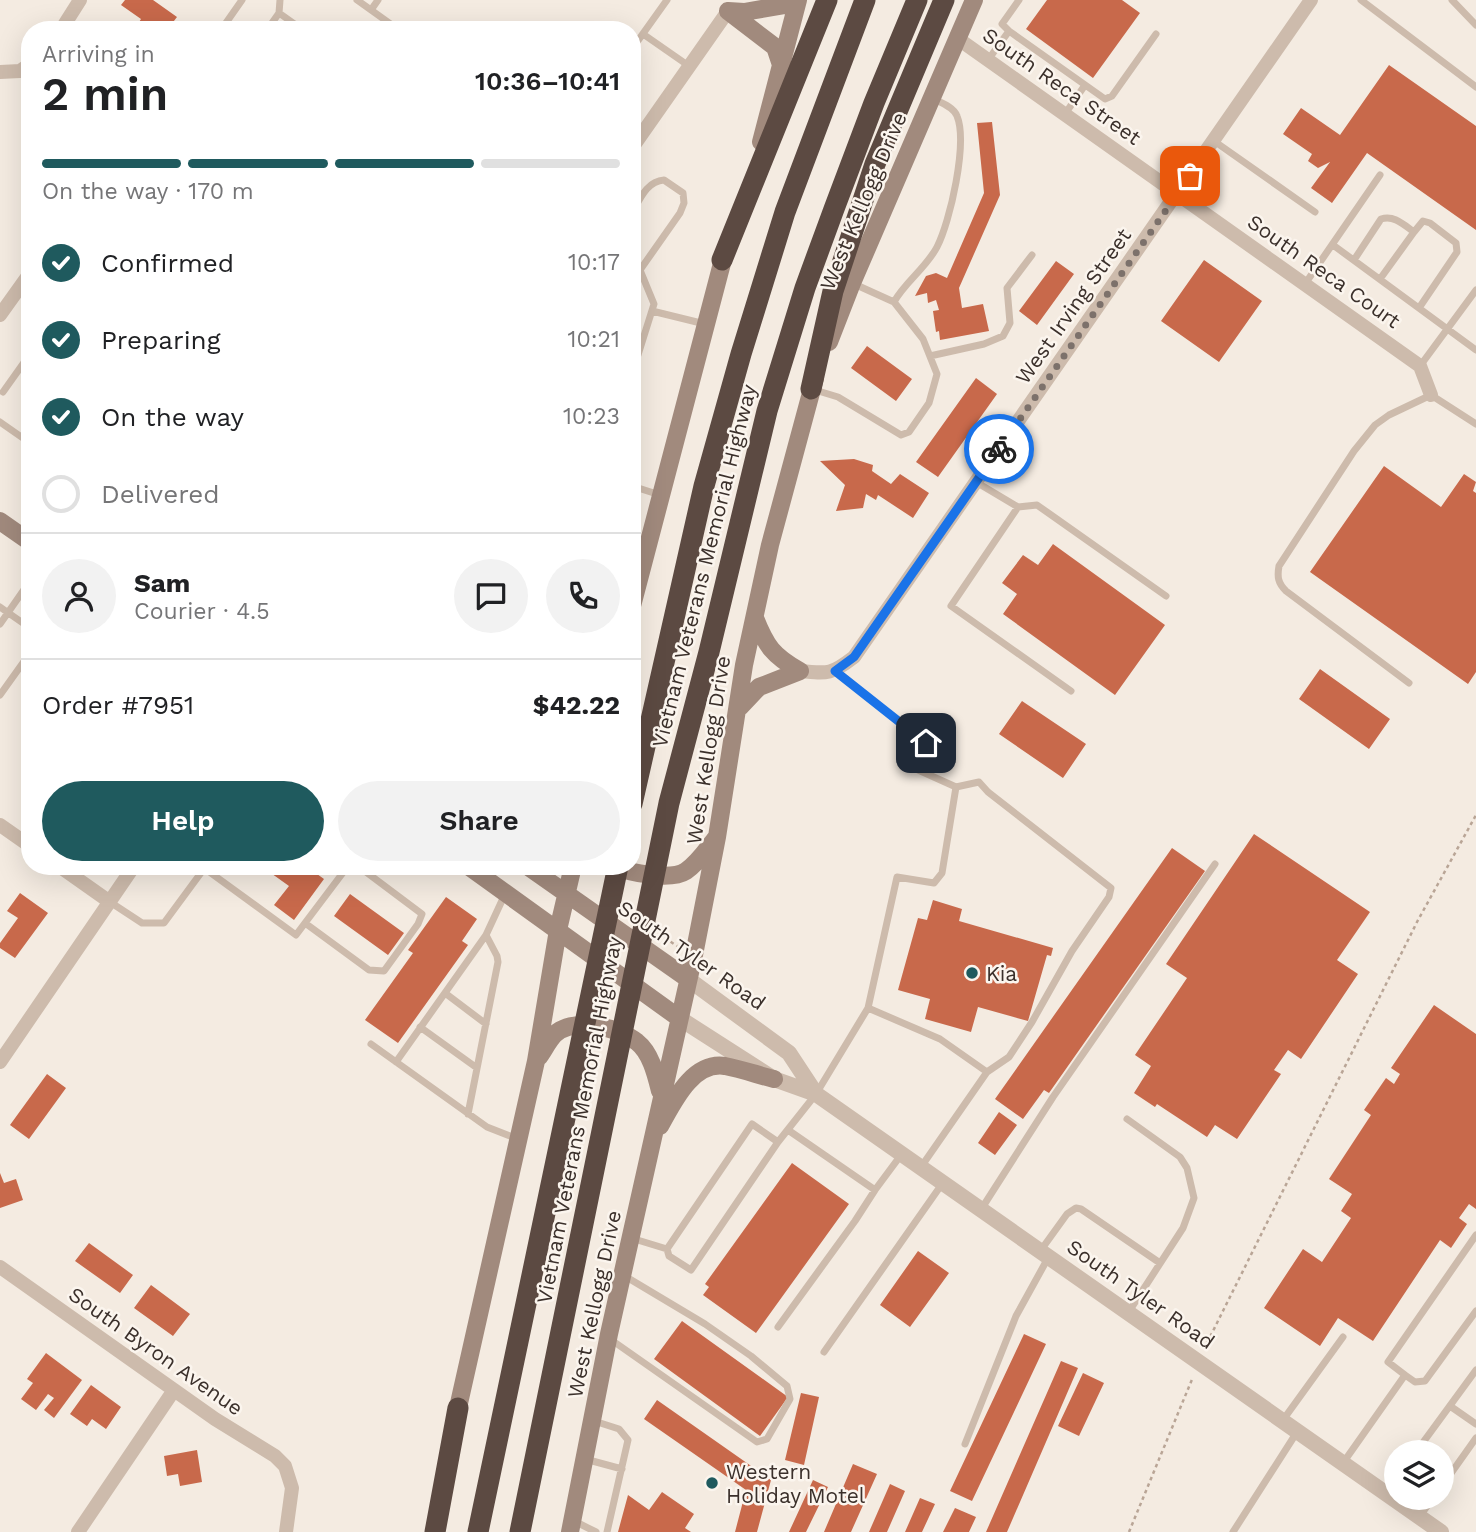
<!DOCTYPE html>
<html lang="en">
<head>
<meta charset="utf-8">
<style>
	body { margin:0; font-family:"Work Sans",sans-serif; background:#f2f2f2; color:#202124; height:100vh; display:flex; flex-direction:column; font-size:26px; white-space:nowrap }
	* { box-sizing:border-box; margin:0 }
	p { font-size:23px; color:#757577 }
	.icon { flex:none; width:38px; height:38px; fill:none; stroke:currentColor; stroke-width:2; stroke-linecap:round; stroke-linejoin:round }
	.map { position:relative; flex:1; overflow:hidden }
	.sheet { position:absolute; left:21px; top:21px; width:620px; height:854px; display:flex; flex-direction:column; background:#fff; border-radius:28px; box-shadow:0 7px 28px #0002 }
	.sheet>* { flex:none }
	.tools { position:absolute; left:1384px; top:1440px; display:grid; gap:14px }
	.tools a { display:grid; place-items:center; width:70px; height:70px; border-radius:50%; background:#fff; box-shadow:0 7px 28px #0002; font-size:35px }
	.pin { position:absolute; display:grid; place-items:center; width:60px; height:60px; color:#fff; margin:-30px; border-radius:14px; box-shadow:0 4px 10px #0006 }
	.courier { position:absolute; display:grid; place-items:center; width:70px; height:70px; margin:-35px; border:5px solid #1a73e8; border-radius:50%; background:#fff; color:#222; box-shadow:0 2px 9px #0007 }
	.overview em { font-style:normal; font-weight:600 }
	.overview div { display:flex; flex-direction:column-reverse }
	.overview { display:flex; align-items:center; justify-content:space-between; height:119px; padding:0 21px }
	h1 { font-size:46px; font-weight:600; line-height:52px }
	.bar { display:grid; grid-template-columns:repeat(4,1fr); gap:10px 7px; align-content:center; height:84px; padding:0 21px }
	.bar i { height:9px; border-radius:5px; background:#e0e0e0 }
	.bar .on { background:#1f5a5e }
	.bar p { grid-column:span 4 }
	.line { display:flex; align-items:center; gap:18px; padding:0 21px; border-top:2px solid #e0e0e0 }
	.line div { flex:1 }
	.round { display:grid; place-items:center; flex:none; width:74px; height:74px; border-radius:37px; background:#f2f2f2 }
	ol { padding:0 21px; list-style:none }
	li { display:flex; align-items:center; gap:21px; height:77px }
	li p { margin-inline-start:auto }
	li .icon { padding:7px; border-radius:50%; background:#1f5a5e; color:#fff; stroke-width:4 }
	li:last-child { color:#757577 }
	li i { width:38px; height:38px; border:4px solid #e0e0e0; border-radius:50% }
	.button { display:flex; gap:14px; margin-top:auto; padding:14px 21px }
	.button a { flex:1; height:80px; border-radius:42px; background:#1f5a5e; color:#fff; font-size:28px; font-weight:600; line-height:80px; text-align:center }
	.button a+a { background:#f2f2f2; color:#202124 }
	.map>svg:first-child { display:block }
	.building { fill:#c8694b }
	.lines { fill:none; stroke-linecap:round; stroke-linejoin:round }
	.path { stroke:#b9a596; stroke-width:2.5; stroke-dasharray:3.5 3.5; stroke-linecap:butt }
	.service { stroke:#cdbbac; stroke-width:7 }
	.minor { stroke:#cdbbac; stroke-width:14 }
	.tertiary { stroke:#cdbbac; stroke-width:16 }
	.secondary { stroke:#a18a7d; stroke-width:18 }
	.motorway { stroke:#5c4a42; stroke-width:21 }
	.done { stroke:#7c716b; stroke-width:7; stroke-dasharray:0 12.6 }
	.route { stroke:#1a73e8; stroke-width:9 }
	.poi-dot { fill:#1f5a5e; stroke:#fbf5ee; stroke-width:2.5 }
	.labels { text-anchor:middle; dominant-baseline:central; stroke-width:5; stroke-linejoin:round; paint-order:stroke }
	.street-label { font-size:21px; fill:#3b302b; stroke:#fbf5ee }
	.poi-label { font-size:21px; fill:#3b302b; stroke:#fbf5ee; text-anchor:start }
</style>
</head>
<body>
<div class="map">
<svg width="1476" height="1532" viewBox="0 0 1476 1532">
	<rect width="100%" height="100%" fill="#f4ebe1"/>
	<path class="building" d="M125,0h28l24,17 -10,13h-33l7,-11 -20,-14z
		M1047,0h75l18,13 -47,65 -67,-49z
		M1389,65l87,61v104l-109,-77 -35,50 -21,-15 19,-26 -12,6 -10,-7 4,-7 -29,-20 18,-26 39,27z
		M992,122l8,73 -41,93 3,20 21,-4 6,27 -49,9 -1,-9 -3,1 -3,-21 6,-1 -3,-10 -8,3 -1,-10 -12,3 11,-20 10,-3 11,5 37,-85 -7,-70z
		M1204,260l58,41 -43,61 -58,-41z
		M1056,261l18,13 -37,51 -18,-14z
		M867,346l45,33 -16,22 -45,-33z
		M976,378l21,16 -59,83 -22,-15z
		M854,459l19,6 -1,6 19,13 9,-10 29,19 -16,25 -35,-23 -2,5 -10,-6 -3,14 -27,3 9,-26 -25,-24z
		M1384,466l57,41 23,-33 12,8 -3,9 3,2v179l-8,12 -158,-112z
		M1053,544l112,81 -50,70 -112,-81 14,-20 -15,-11 21,-28 15,10z
		M1320,669l70,50 -21,30 -70,-50z
		M1022,701l64,43 -23,34 -64,-44z
		M1254,834l116,78 -33,48 21,14 -57,85 -13,-9 -14,20 7,4 -44,65 -22,-14 -8,12 -50,-33 -2,3 -21,-14 17,-27 -16,-11 52,-77 -21,-14z
		M1172,848l33,23 -156,222 -5,-3 -21,29 -28,-20z
		M261,866h45l18,13 -30,41 -20,-15 15,-19z
		M20,893l28,20 -33,45 -15,-10v-5l18,-25 -11,-7z
		M350,894l54,39 -16,22 -54,-39z
		M446,897l31,22 -15,22 6,4 -70,98 -33,-23 48,-67 -5,-3z
		M933,900l29,9 -3,12 94,27 -2,8 -4,-1 -19,66 -50,-14 -7,25 -46,-13 5,-20 -32,-9 20,-72 9,2z
		M1434,1005l42,29v175l-7,-5 -10,14 8,6 -16,24 -11,-8 -67,101 -35,-23 -18,28 -56,-38 39,-59 19,13 29,-44 -10,-7 11,-17 -23,-15 42,-64 -7,-5 22,-32 8,6 6,-10 -9,-6z
		M47,1074l19,14 -37,51 -19,-14z
		M999,1112l18,13 -22,30 -17,-12z
		M792,1163l57,41 -93,129 -53,-38 6,-8 -4,-3z
		M0,1173l4,10 12,-4 7,21 -23,8z
		M89,1243l44,32 -13,18 -45,-32z
		M918,1251l31,22 -39,54 -30,-22z
		M151,1285l39,29 -17,22 -39,-28z
		M682,1321l106,76 -28,39 -106,-77z
		M1024,1334l22,10 -74,157 -22,-10z
		M46,1353l36,27 -28,38 -10,-8 10,-12 -6,-4 -12,16 -15,-11 12,-16 -6,-4z
		M1061,1361l17,7 -71,164h-21z
		M1083,1373l21,10 -25,53 -21,-10z
		M91,1385l30,22 -15,22 -14,-10 -5,7 -17,-12z
		M801,1393l18,4 -15,68 -19,-5z
		M657,1400l114,80 -14,52h-22l11,-42 -102,-71z
		M197,1450l5,32 -22,4 -2,-12 -11,2 -3,-20z
		M853,1464l24,10 -26,58h-27z
		M813,1480l15,7 -22,45h-17z
		M890,1484l15,7 -18,41h-18z
		M662,1492l32,22 -9,14 6,4h-73l10,-37 21,15z
		M920,1498l15,6 -13,28h-17z
		M955,1508l21,9 -7,15h-26z"/>
	<g class="lines">
		<path class="path" d="M659,934l18,12
			M1204,1349l213,-427 59,-107
			M1129,1532l64,-155"/>
		<path class="service" d="M357,0l42,30
			M1361,0l115,87
			M1452,0l24,25
			M371,10l7,-10
			M279,13l1,-13
			M221,30l21,-30
			M267,30l12,-17 24,17
			M1009,31l96,68 7,-3 44,-62
			M643,34l46,32
			M632,49l35,-49
			M988,60l21,-29 -7,-7 17,-24
			M1065,114l20,-29
			M1214,141l101,71
			M632,213c8,-14 15,-32 32,-33l19,13 1,10 -4,10 -40,57
			M1333,245l143,105
			M1354,260l27,-41c13,-4 22,5 33,13l9,-11 7,2 26,20 1,9 -38,56
			M632,264l8,6 14,34 -22,70
			M1380,279l34,-47
			M1305,284l75,-109
			M894,302c11,-20 32,-34 43,-55 13,-25 31,-104 20,-131 -3,-9 -17,-14 -25,-18
			M652,311l53,13
			M930,356l54,-12 19,-8 7,-13 -3,-35 25,-33
			M1420,366l56,-76
			M815,390l23,7 63,38 8,-3 20,-29 8,-29 -14,-35 -29,-37 -42,-19
			M3,392l27,-38
			M0,422l30,21
			M976,482l42,25 19,-2 129,91
			M632,486l28,9
			M1018,507l-67,99 120,85
			M0,607l30,21
			M0,624l30,-43
			M1409,683l-123,-92c-8,-8 -9,-14 -7,-25l75,-115 21,-26 14,-10 42,-20 45,29
			M0,695l30,-42
			M956,787l23,-5 9,10 123,96 -2,9 -37,54 -40,71 -23,35 -22,15
			M348,866l-43,57 64,47 15,1 34,-47 4,-10 -64,-48
			M204,868l92,67 9,-12
			M110,902l32,21h22l42,-57
			M445,993l41,31
			M868,1008l72,31 47,33 -66,95
			M420,1027l57,41
			M371,1044l116,83 31,12
			M396,1062l90,-127
			M468,1114l30,-152 -1,-6 -11,-21 19,-41
			M1127,1119l53,38 7,11 7,30 -11,30 -55,85
			M788,1130l87,60 26,-35
			M982,1208l71,-111 162,-233
			M631,1238l36,11 85,-125 26,18 38,-48 52,-86 29,-131 37,6 8,-10 14,-86 -40,-18 10,-26 -91,-72
			M667,1249l2,7 22,14 87,-128
			M1041,1250l26,-36 9,-6 5,1 79,54
			M778,1327l77,-106 20,-31
			M610,1339l147,103 10,-3 23,-40 -3,-13 -36,-30 -46,-32 -82,-49
			M824,1352l118,-168
			M1405,1375l10,7 10,-1 51,-70
			M1450,1406l26,18
			M1283,1420l60,-83
			M594,1421l25,8 9,11 -21,92
			M965,1444l51,-128 32,-58
			M1416,1452l60,-82
			M585,1459l37,10
			M1343,1463l62,-88 -17,-13 88,-127
			M1442,1486l34,-48
			M1386,1493l10,-14
			M1420,1516l13,-18
			M572,1520l24,12
			M1233,1532l64,-100"/>
		<path class="minor" d="M61,30l19,-30
			M957,38l463,328 11,29
			M0,72l20,-1 10,-7
			M632,148l96,-137
			M0,315l30,-42
			M800,671c29,3 32,3 54,-14l457,-657
			M0,825l30,21
			M59,866l51,36
			M0,1062l134,-196
			M0,1267l215,152 60,37 10,10 7,22 -6,44
			M78,1532l96,-142"/>
		<path class="tertiary" d="M688,979l101,74 27,41
			M679,1018l95,61 42,15 625,438"/>
		<path class="secondary" d="M728,11l47,36 6,18
			M728,11l16,1 53,-9
			M761,142l37,-142
			M829,342l23,-59 122,-283
			M0,521l30,21
			M632,606l94,-358
			M755,618c11,28 18,38 45,53
			M740,707l19,-20 41,-16
			M468,866l211,152
			M527,866l161,113
			M614,866c16,7 57,15 72,5 12,-8 21,-22 30,-33
			M539,1057c5,-7 10,-17 16,-23 19,-17 64,-7 82,8 14,11 19,33 23,49
			M660,1126c13,-23 32,-65 65,-60 16,3 33,9 49,13
			M455,1421l81,-360 22,-131 15,-64
			M570,1532l39,-198 85,-379 23,-118 27,-172 26,-120 45,-167"/>
		<path class="motorway" d="M722,260l105,-260
			M811,389l22,-98 42,-127 69,-164
			M632,804l72,-318 37,-132 44,-142 80,-212
			M435,1532l23,-124
			M478,1532l140,-666
			M520,1532l149,-729 40,-151 58,-241 38,-123 29,-79 40,-106 43,-103"/>
	</g>
	<g class="lines">
		<path class="done" d="M999,449l191,-273"/>
		<path class="route" d="M926,743l-91,-72 19,-14 145,-208"/>
	</g>
	<g class="poi-dot">
		<circle cx="972" cy="973" r="7"/>
		<circle cx="712" cy="1483" r="7"/>
	</g>
	<g class="labels">
		<g class="street-label">
			<text transform="translate(1062 86) rotate(35)">South Reca Street</text>
			<text transform="translate(863 201) rotate(-67)">West Kellogg Drive</text>
			<text transform="translate(1324 271) rotate(35)">South Reca Court</text>
			<text transform="translate(1073 306) rotate(-55)">West Irving Street</text>
			<text transform="translate(704 566) rotate(-76)">Vietnam Veterans Memorial Highway</text>
			<text transform="translate(708 750) rotate(-81)">West Kellogg Drive</text>
			<text transform="translate(692 955) rotate(35)">South Tyler Road</text>
			<text transform="translate(579 1120) rotate(-79)">Vietnam Veterans Memorial Highway</text>
			<text transform="translate(1141 1294) rotate(35)">South Tyler Road</text>
			<text transform="translate(594 1304) rotate(-78)">West Kellogg Drive</text>
			<text transform="translate(156 1351) rotate(35)">South Byron Avenue</text>
		</g>
		<g class="poi-label">
			<text x="986" y="973">Kia</text>
			<text x="726" y="1471">Western<tspan x="726" dy="24">Holiday Motel</tspan></text>
		</g>
	</g>
</svg>
<div class="tools">
<a><svg class="icon" aria-label="layers" viewBox="0 0 24 24"><path d="M12 4l9 5-9 5-9-5zM3 14l9 5 9-5"/></svg></a>
</div>
<div class="pin" style="left:1190px;top:176px;background:#ea580c"><svg class="icon" aria-label="bag" viewBox="0 0 24 24"><path d="M5 8h14l-1 12H6zM9 8a3 3 0 0 1 6 0"/></svg></div>
<div class="pin" style="left:926px;top:743px;background:#1f2937"><svg class="icon" aria-label="home" viewBox="0 0 24 24"><path d="M3 11l9-7 9 7M6 9v11h12V9"/></svg></div>
<div class="courier" style="left:999px;top:449px"><svg class="icon" aria-label="bike" viewBox="0 0 24 24"><circle cx="6" cy="16" r="4"/><circle cx="18" cy="16" r="4"/><path d="M6 16l4-8h5l3 8M10 8l3 8H6M13 5h3"/></svg></div>
<section class="sheet">
<div class="overview"><div><h1>2 min</h1><p>Arriving in</p></div><em>10:36–10:41</em></div>
<div class="bar"><i class="on"></i><i class="on"></i><i class="on"></i><i></i><p>On the way · 170 m</p></div>
<ol>
<li><svg class="icon" aria-label="check" viewBox="0 0 24 24"><path d="M5 12l5 5 9-10"/></svg>Confirmed<p>10:17</p></li>
<li><svg class="icon" aria-label="check" viewBox="0 0 24 24"><path d="M5 12l5 5 9-10"/></svg>Preparing<p>10:21</p></li>
<li><svg class="icon" aria-label="check" viewBox="0 0 24 24"><path d="M5 12l5 5 9-10"/></svg>On the way<p>10:23</p></li>
<li><i></i>Delivered</li>
</ol>
<div class="line" style="height:126px"><a class="round"><svg class="icon" aria-label="person" viewBox="0 0 24 24"><circle cx="12" cy="8" r="4"/><path d="M4 21q1-7 8-7t8 7"/></svg></a><div><b>Sam</b><p>Courier · 4.5</p></div><a class="round"><svg class="icon" aria-label="chat" viewBox="0 0 24 24"><path d="M4 5h16v11H9l-5 4z"/></svg></a><a class="round"><svg class="icon" aria-label="phone" viewBox="0 0 24 24"><path d="M5 4h4l2 5-3 2q2 4 5 5l2-3 5 2v4C11 20 4 13 5 4z"/></svg></a></div>
<div class="line" style="height:91px"><div>Order #7951</div><b>$42.22</b></div>
<div class="button"><a>Help</a><a>Share</a></div>
</section>
</div>
</body>
</html>
